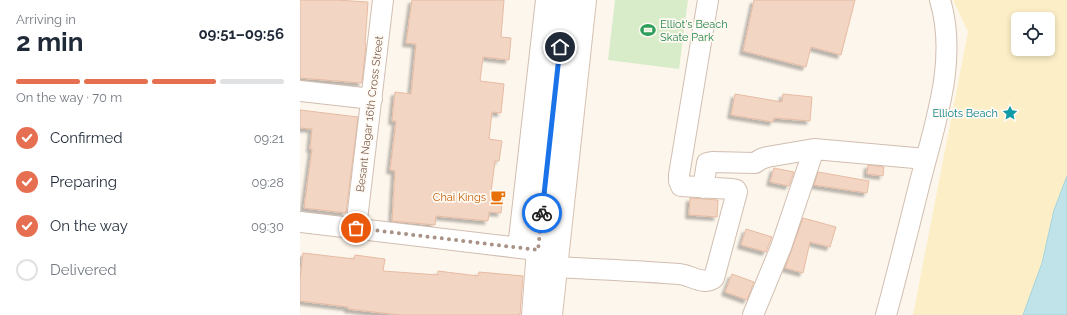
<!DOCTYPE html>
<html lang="en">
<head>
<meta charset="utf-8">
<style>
	body { margin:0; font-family:Raleway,sans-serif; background:#f2f2f3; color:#1f2937; height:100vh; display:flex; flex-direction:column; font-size:15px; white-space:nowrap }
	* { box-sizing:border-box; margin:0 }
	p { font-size:13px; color:#747a83 }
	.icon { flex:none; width:22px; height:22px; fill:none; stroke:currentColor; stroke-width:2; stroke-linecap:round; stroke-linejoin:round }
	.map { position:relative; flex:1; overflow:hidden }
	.sheet { display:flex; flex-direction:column; background:#fff; width:300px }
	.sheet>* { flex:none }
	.controls { position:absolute; left:711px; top:12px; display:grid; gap:8px }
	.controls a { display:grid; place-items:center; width:44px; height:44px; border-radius:6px; background:#fff; box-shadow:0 2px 6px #0003; font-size:20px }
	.pin { position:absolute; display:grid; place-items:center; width:34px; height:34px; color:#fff; margin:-17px; border:2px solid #fff; border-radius:50%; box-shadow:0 1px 4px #0007 }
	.courier { position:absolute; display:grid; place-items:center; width:40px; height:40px; margin:-20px; border:3px solid #1a73e8; border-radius:50%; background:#fff; color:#222; box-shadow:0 1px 5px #0007 }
	.overview em { font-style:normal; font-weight:700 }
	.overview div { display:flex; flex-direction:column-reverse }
	.overview { display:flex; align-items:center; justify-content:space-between; height:68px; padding:0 16px }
	h1 { font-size:26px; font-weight:700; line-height:30px }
	.bar { display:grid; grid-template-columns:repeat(4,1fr); gap:6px 4px; align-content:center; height:48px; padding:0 16px }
	.bar i { height:5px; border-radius:3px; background:#e0e1e3 }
	.bar .selected { background:#e76f51 }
	.bar p { grid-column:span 4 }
	ol { padding:0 16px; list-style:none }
	li { display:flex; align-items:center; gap:12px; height:44px }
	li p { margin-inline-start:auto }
	li .icon { padding:4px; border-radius:50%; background:#e76f51; color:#fff; stroke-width:4 }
	li:last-child { color:#747a83 }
	li i { width:22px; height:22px; border:2px solid #e0e1e3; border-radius:50% }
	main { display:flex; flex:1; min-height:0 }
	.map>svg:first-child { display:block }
	.green { fill:#d8ecc9 }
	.sand { fill:#fcefc7; fill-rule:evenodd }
	.water { fill:#bfe3e8; stroke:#a5d3da }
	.building { fill:#f3d5c3; stroke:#e6bba3; filter:url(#shadow) }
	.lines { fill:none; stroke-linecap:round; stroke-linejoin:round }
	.street-casing { stroke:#d1beb0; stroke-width:22 }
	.secondary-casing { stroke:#d6c0b0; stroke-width:24 }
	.street { stroke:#fff; stroke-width:20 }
	.secondary { stroke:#fff; stroke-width:22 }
	.done { stroke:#a89285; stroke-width:4; stroke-dasharray:0 7.2 }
	.route { stroke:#1a73e8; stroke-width:5 }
	.labels { text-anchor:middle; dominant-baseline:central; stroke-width:3.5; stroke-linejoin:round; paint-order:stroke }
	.leisure-label { font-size:11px; fill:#27864d; stroke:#fffaf3; text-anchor:start }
	.culture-label { font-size:11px; fill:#0d838f; stroke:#fffaf3; text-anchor:end }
	.street-label { font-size:11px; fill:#7a5c4d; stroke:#fffaf3 }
	.food-label { font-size:11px; fill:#c56008; stroke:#fffaf3; text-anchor:end }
</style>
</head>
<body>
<main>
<section class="sheet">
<div class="overview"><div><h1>2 min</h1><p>Arriving in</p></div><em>09:51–09:56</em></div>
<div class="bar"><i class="selected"></i><i class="selected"></i><i class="selected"></i><i></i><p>On the way · 70 m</p></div>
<ol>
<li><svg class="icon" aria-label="check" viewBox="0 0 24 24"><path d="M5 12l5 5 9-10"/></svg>Confirmed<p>09:21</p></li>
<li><svg class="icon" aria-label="check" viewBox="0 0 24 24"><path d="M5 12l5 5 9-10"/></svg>Preparing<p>09:28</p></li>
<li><svg class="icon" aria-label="check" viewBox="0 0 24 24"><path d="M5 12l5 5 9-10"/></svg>On the way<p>09:30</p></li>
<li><i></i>Delivered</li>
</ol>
</section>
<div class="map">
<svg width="767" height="315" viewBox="0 0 767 315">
	<defs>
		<filter id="shadow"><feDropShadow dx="-3.5" dy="3.5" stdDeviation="1" flood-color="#0004"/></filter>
	</defs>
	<rect width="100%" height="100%" fill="#fdf6ec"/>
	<path class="green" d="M315,0h73l-9,69 -71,-9z"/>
	<path class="sand" d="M653,0h114v176l-13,34 -12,53 -19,52h-110l55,-283zM718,19h30v30h-30z"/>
	<path class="water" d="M767,176v139h-44l19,-52 12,-53z"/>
	<path class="building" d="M0,0h36l32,2 -3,42h1l-4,39 -62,-5z
		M112,0h92l-3,37 10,1 -2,22 -26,-3 -3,24 24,3 -3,29 -9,-1 -3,27 13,2 -3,20h-4l-4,31 12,1 -2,20 -12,-1 -1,9 -52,-5 -1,9 -43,-4 3,-50 -5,-1 6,-49h-4l3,-29 16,2 5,-50 -10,-1z
		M454,0h101l-14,55 -30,-8 -5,20 -63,-16z
		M435,94l47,8 1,-8 29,3 -2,24 -36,-3 -1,4 -42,-7z
		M0,110l58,7 -12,96 -42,-5 8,-59h-2l2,-20 -12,-1z
		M568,165l16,2 -1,9 -16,-2z
		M474,168l20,4 -5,14 -19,-4z
		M518,172l51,9 -2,12 -53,-8z
		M390,198l28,2 -1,17 -28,-2z
		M503,218l33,9 -6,20 -20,-5 -7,31 -18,-5z
		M446,229l26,8 -6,15 -25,-7z
		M3,253l51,6 1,-4 30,4 -2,12 55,4v-4l40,5 1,-4 44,4 -3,39h-120l-52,-6v-2l-48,-6v-22z
		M432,274l22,8 -7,18 -22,-8z"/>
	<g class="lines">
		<g class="street-casing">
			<path id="street" d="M0,91l72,8
				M403,188l4,-25 5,-1 43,1 6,-4 6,-2 47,-8
				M0,222l254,30
				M56,228l27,-228
				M218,248l28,-248
				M255,267c42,2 83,4 124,7 12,1 25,12 35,4l23,-86 -1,-2 -4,-1 -51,-3 -2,-5v-6l29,-175
				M453,315l28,-68 33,-98 112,10
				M586,315c12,-44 23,-89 34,-133 15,-59 38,-122 20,-182"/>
		</g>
		<g class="secondary-casing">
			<path id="secondary" d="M233,315l5,-65 27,-250
				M251,315l34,-315"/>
		</g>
		<use href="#street" class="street"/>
		<use href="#secondary" class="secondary"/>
	</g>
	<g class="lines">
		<path class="done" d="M56,228l182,22 4,-37"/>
		<path class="route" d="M242,213l18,-166"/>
	</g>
	<defs>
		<g id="stadium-bare" transform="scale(1.2)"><path d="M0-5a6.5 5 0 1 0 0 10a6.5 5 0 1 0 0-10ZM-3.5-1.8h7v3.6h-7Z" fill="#2e9e5b" stroke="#fffaf3" stroke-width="2.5" paint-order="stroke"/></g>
		<g id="sight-bare" transform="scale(1.2)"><path d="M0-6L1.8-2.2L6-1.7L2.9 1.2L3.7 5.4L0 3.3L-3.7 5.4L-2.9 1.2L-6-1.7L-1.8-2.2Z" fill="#0f9aa8" stroke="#fffaf3" stroke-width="2.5" paint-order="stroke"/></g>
		<g id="cafe-bare" transform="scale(1.2)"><path d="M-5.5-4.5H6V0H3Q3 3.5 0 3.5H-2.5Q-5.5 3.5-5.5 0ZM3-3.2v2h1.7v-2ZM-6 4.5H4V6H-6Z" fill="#e8710a" stroke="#fffaf3" stroke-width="2.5" paint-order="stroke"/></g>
	</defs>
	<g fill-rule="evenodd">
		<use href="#stadium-bare" x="348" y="30"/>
		<use href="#sight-bare" x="710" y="113"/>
		<use href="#cafe-bare" x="198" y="197"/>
	</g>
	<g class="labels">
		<g class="leisure-label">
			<text x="360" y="24">Elliot's Beach<tspan x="360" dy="13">Skate Park</tspan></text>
		</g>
		<g class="culture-label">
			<text x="698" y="113">Elliots Beach</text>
		</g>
		<g class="street-label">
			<text transform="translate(70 114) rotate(-83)">Besant Nagar 16th Cross Street</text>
		</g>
		<g class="food-label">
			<text x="186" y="197">Chai Kings</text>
		</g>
	</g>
</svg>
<div class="controls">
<a><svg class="icon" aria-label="locate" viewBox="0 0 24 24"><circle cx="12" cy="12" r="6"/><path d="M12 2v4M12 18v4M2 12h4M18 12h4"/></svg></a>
</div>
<div class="pin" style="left:56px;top:228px;background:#ea580c"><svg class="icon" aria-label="bag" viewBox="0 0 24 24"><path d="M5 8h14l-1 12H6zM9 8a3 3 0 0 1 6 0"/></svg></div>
<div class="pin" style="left:260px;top:47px;background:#1f2937"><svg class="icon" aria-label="home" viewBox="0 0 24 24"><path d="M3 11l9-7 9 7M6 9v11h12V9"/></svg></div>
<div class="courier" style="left:242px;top:213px"><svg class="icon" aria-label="bike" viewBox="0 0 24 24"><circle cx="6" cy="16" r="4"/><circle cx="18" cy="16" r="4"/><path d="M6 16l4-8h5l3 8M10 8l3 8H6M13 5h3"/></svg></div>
</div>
</main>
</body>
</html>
